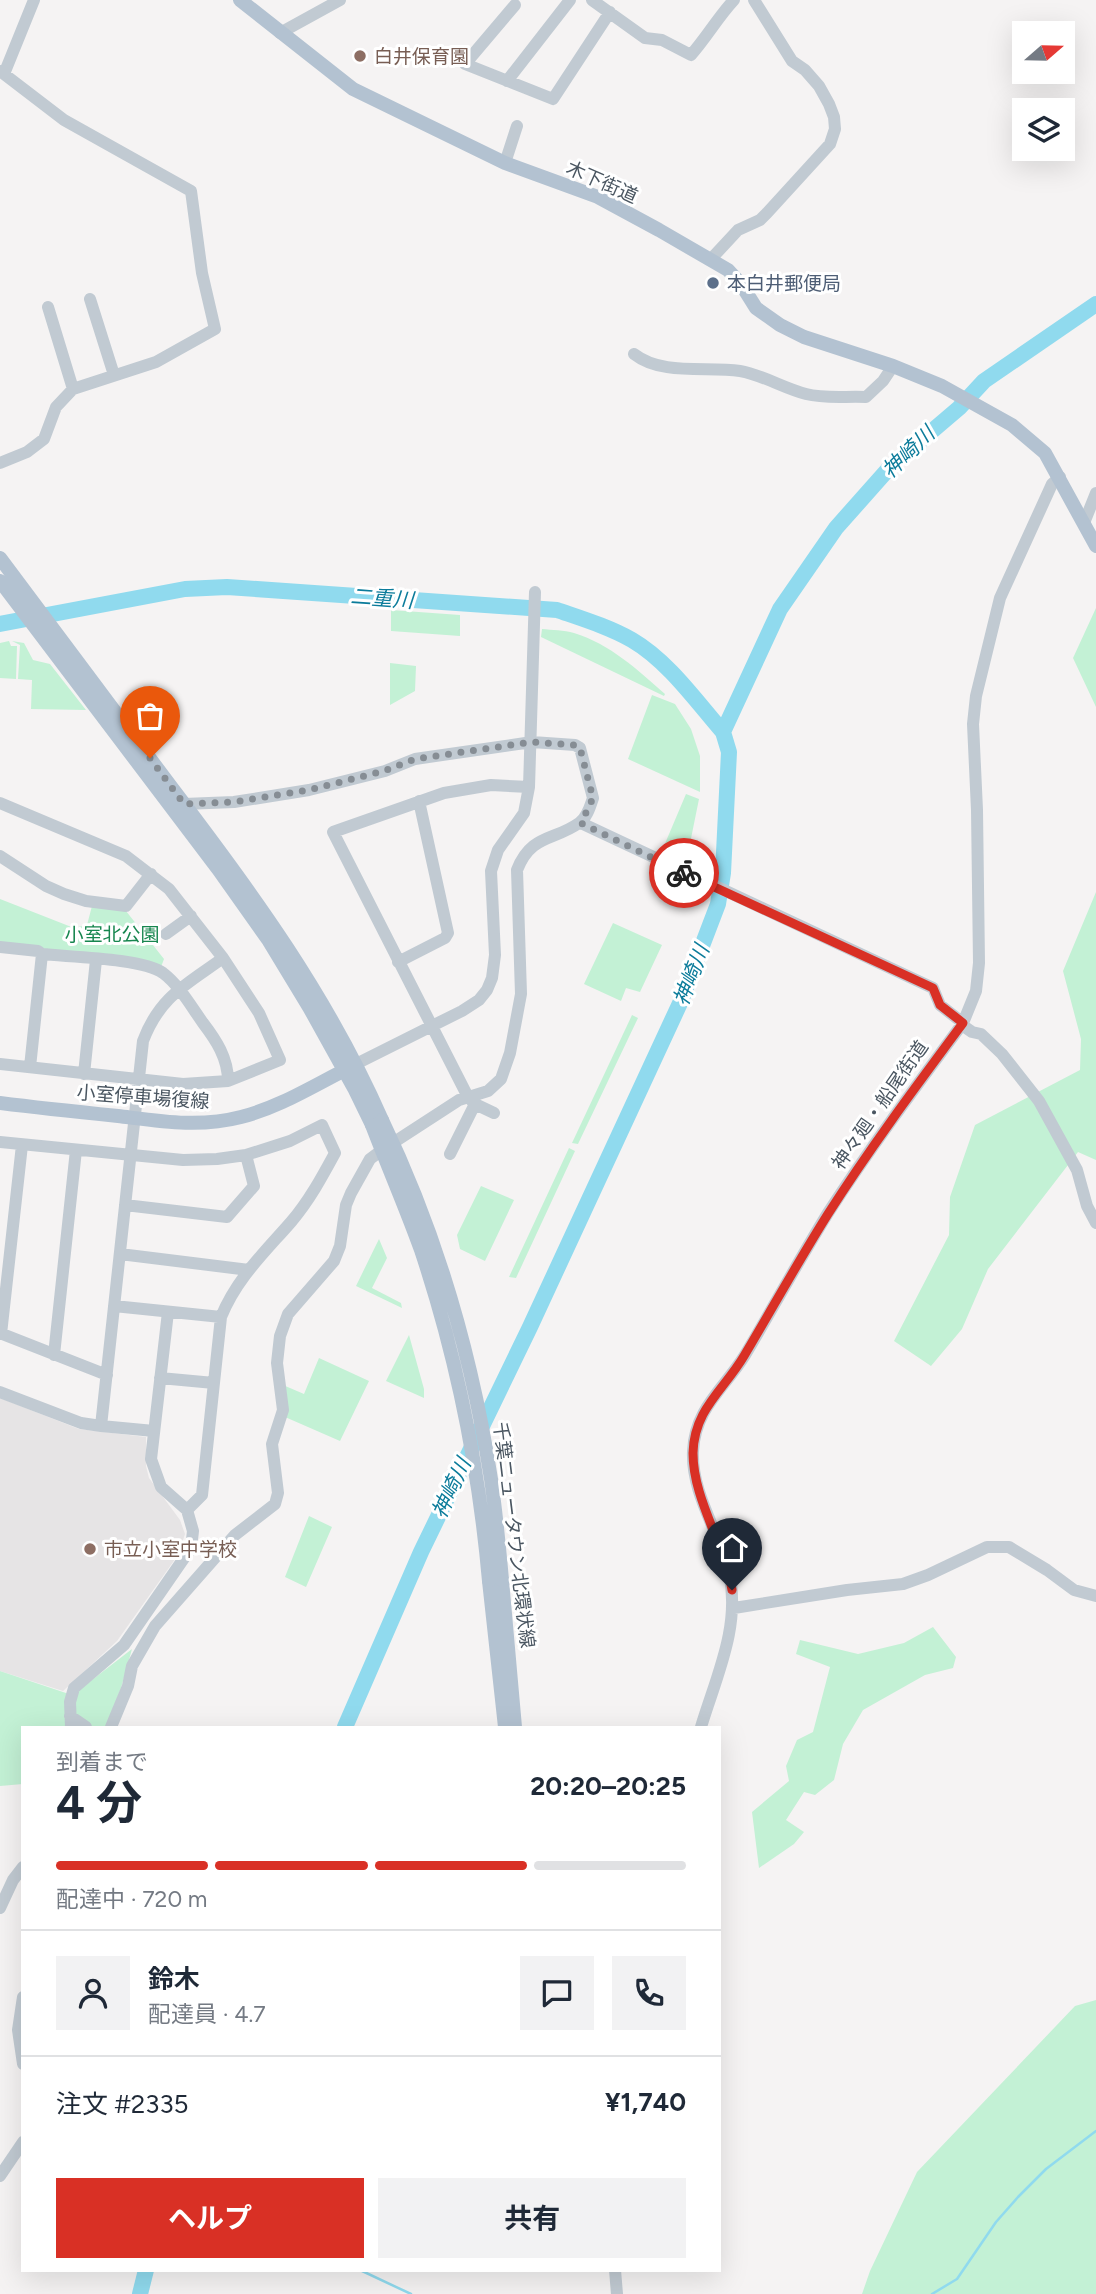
<!DOCTYPE html>
<html lang="ja">
<head>
<meta charset="utf-8">
<style>
	body { margin:0; font-family:Figtree,"Noto Sans JP",sans-serif; background:#f2f2f3; color:#1f2937; height:100vh; display:flex; flex-direction:column; font-size:26px; white-space:nowrap }
	* { box-sizing:border-box; margin:0 }
	p { font-size:23px; color:#747a83 }
	.icon { flex:none; width:38px; height:38px; fill:none; stroke:currentColor; stroke-width:2; stroke-linecap:round; stroke-linejoin:round }
	.map { position:relative; flex:1; overflow:hidden }
	.panel { position:absolute; left:21px; top:1726px; width:700px; height:546px; display:flex; flex-direction:column; background:#fff; border-radius:0px; box-shadow:0 7px 28px #0002 }
	.panel>* { flex:none }
	.needle { width:46px; rotate:70deg }
	.tools { position:absolute; left:1012px; top:21px; display:grid; gap:14px }
	.tools a { display:grid; place-items:center; width:63px; height:63px; border-radius:0px; background:#fff; box-shadow:0 7px 28px #0002; font-size:35px }
	.pin { position:absolute; display:grid; place-items:center; width:60px; height:60px; color:#fff; margin:-72px -30px; border-radius:50% 50% 50% 0; rotate:-45deg; box-shadow:0 0 7px #0007 }
	.pin .icon { rotate:45deg }
	.courier { position:absolute; display:grid; place-items:center; width:70px; height:70px; margin:-35px; border:5px solid #d93025; border-radius:50%; background:#fff; color:#222; box-shadow:0 2px 9px #0007 }
	.head em { font-style:normal; font-weight:700 }
	.head div { display:flex; flex-direction:column-reverse }
	.head { display:flex; align-items:center; justify-content:space-between; height:119px; padding:0 35px }
	h1 { font-size:46px; font-weight:700; line-height:52px }
	.bar { display:grid; grid-template-columns:repeat(4,1fr); gap:10px 7px; align-content:center; height:84px; padding:0 35px }
	.bar i { height:9px; border-radius:5px; background:#e0e1e3 }
	.bar .active { background:#d93025 }
	.bar p { grid-column:span 4 }
	.line { display:flex; align-items:center; gap:18px; padding:0 35px; border-top:2px solid #e0e1e3 }
	.line div { flex:1 }
	.round { display:grid; place-items:center; flex:none; width:74px; height:74px; border-radius:0px; background:#f2f2f3 }
	.cta { display:flex; gap:14px; margin-top:auto; padding:14px 35px }
	.cta a { flex:1; height:80px; border-radius:0px; background:#d93025; color:#fff; font-size:28px; font-weight:700; line-height:80px; text-align:center }
	.cta a+a { background:#f2f2f3; color:#1f2937 }
	.map>svg:first-child { display:block }
	.education { fill:#e6e4e5 }
	.green { fill:#c3f1d5 }
	.lines { fill:none; stroke-linecap:round; stroke-linejoin:round }
	.stream { stroke:#90daee; stroke-width:2.5 }
	.river { stroke:#90daee; stroke-width:16 }
	.minor { stroke:#c1cad2; stroke-width:12 }
	.major { stroke:#b3c2d1; stroke-width:14 }
	.major-bridge { stroke:#b3c2d1; stroke-width:14 }
	.done { stroke:#868d94; stroke-width:7; stroke-dasharray:0 12.6 }
	.route { stroke:#d93025; stroke-width:9 }
	.education-dot { fill:#8d6e63; stroke:#fff; stroke-width:2.5 }
	.service-dot { fill:#5c6f8a; stroke:#fff; stroke-width:2.5 }
	.labels { text-anchor:middle; dominant-baseline:central; stroke-width:6; stroke-linejoin:round; paint-order:stroke }
	.education-label { font-size:19px; fill:#785e54; stroke:#fff; text-anchor:start }
	.street-label { font-size:19px; fill:#4a5661; stroke:#fff }
	.service-label { font-size:19px; fill:#4e5e75; stroke:#fff; text-anchor:start }
	.park-label { font-size:19px; fill:#17864f; stroke:#fff }
	.water-label { font-size:21px; font-style:italic; fill:#0c7c9b; stroke:#fff }
</style>
</head>
<body>
<div class="map">
<svg width="1096" height="2294" viewBox="0 0 1096 2294">
	<rect width="100%" height="100%" fill="#f5f3f3"/>
	<path class="education" d="M0,1398l79,31 67,8v29l3,12 31,42 5,14 -7,21 -61,86 -54,50 -63,-20z"/>
	<path class="green" d="M1096,608v99l-23,-49z
		M391,610l69,5v21l-69,-5z
		M542,629c10,1 22,1 32,4 36,11 64,37 91,61l-1,2 -123,-59z
		M9,641l2,5h6l-1,33 -16,-1v-35z
		M12,641l12,2 9,17 17,4 36,46 -55,-1 1,-29 -14,-1 2,-34z
		M390,663l26,3 -1,25 -25,14z
		M652,695l23,9 16,25 9,27v36l-72,-33z
		M686,794l13,5 -13,64 -25,-10z
		M1096,892v268l-18,-8 -90,117 -26,60 -31,37 -37,-25 55,-106 1,-38 25,-72 105,-55 1,-31 -18,-68z
		M0,899l74,29 13,-3 5,-19 34,5 38,48 -3,8 -161,-22z
		M613,923l49,22 -22,47 -14,-4 -5,13 -37,-17z
		M632,1015l6,3 -60,126 -6,-1z
		M569,1148l6,3 -59,127 -7,-1z
		M481,1186l33,14 -29,61 -25,-12 -3,-14z
		M379,1239l8,19 -15,30 29,15 1,5 -46,-22z
		M409,1335l15,54v9l-38,-17z
		M319,1358l50,23 -29,60 -55,-24 -2,-32 21,9z
		M309,1516l23,11 -26,60 -21,-10z
		M933,1627l23,30 -3,11 -28,7 -62,35 -20,34 -9,36 -19,15 -11,-3 -18,28 18,12 -10,12 -35,24 -7,-56 37,-31 -3,-15 11,-26 16,-8 17,-65 -34,-13 4,-14 58,14 46,-11z
		M132,1649l-11,39 -15,39h-83v57l-23,2v-115l75,25 4,-6z
		M1096,2000v294h-234l8,-23 47,-99 158,-166z"/>
	<g class="lines">
		<path class="stream" d="M360,2270l51,24
			M932,2294l25,-15 39,-57 22,-25 28,-28 50,-38"/>
		<path class="river" d="M0,624l185,-35 42,-2 330,23c26,9 52,17 75,30 36,21 64,61 91,92
			M345,1727l76,-175 109,-225 151,-326 37,-97 5,-31 6,-121 -6,-20 57,-123 56,-81 55,-62 68,-58 25,-27 112,-77
			M140,2294l6,-24"/>
		<path class="minor" d="M592,0l53,38 17,2 29,15c16,-18 27,-38 43,-55
			M515,5l-50,59 88,35 57,-87
			M280,33l60,-33
			M0,71l64,49 127,71 11,82 13,56 -59,33 -83,27 -17,18 -12,32 -17,13 -27,11
			M4,74l30,-74
			M507,81l63,-81
			M505,163l12,-37
			M711,259l27,-29 22,-10 7,-7 63,-69 5,-15 -1,-12 -5,-13 -10,-18 -14,-16 -13,-9 -38,-61
			M90,299l24,76
			M48,307l25,82
			M634,354c28,22 73,12 106,17 23,4 43,17 66,23 19,5 40,2 60,3l17,-16 10,-15
			M1084,523l12,-30
			M0,803l126,53 43,33 54,69 36,55 21,47 -52,21 -45,3 -183,-20
			M581,823l352,165 7,17 23,18
			M0,856l46,30 18,8 22,7 40,5 25,-32
			M166,934l25,-18
			M0,947l38,4 4,3c27,3 100,4 121,19 16,12 28,33 40,50 13,17 25,35 25,58
			M398,962l47,-24 3,-5 -29,-132
			M962,1025l10,7 9,2 21,20 37,47 38,69 10,36 9,17
			M356,1064l106,-53 17,-11 8,-10 5,-12 3,-23 -4,-84 7,-21 26,-37 5,-26 6,-195
			M30,1067l12,-113
			M84,1074l12,-114
			M494,1113l-19,-9 -7,-7 -135,-265 111,-39 47,-8 38,2
			M0,1142l183,18 34,-1 29,-4 44,-14 32,-16 13,28c-13,24 -26,48 -44,69 -27,31 -54,56 -70,95l-19,178 -15,15
			M450,1154l25,-50
			M125,1205l102,12 27,-31 -8,-31
			M120,1254l129,16
			M114,1306l107,11
			M0,1333l107,42
			M1,1334l21,-189
			M54,1355l22,-205
			M160,1378l54,5
			M0,1392l81,31 20,3
			M154,1431l-53,-5 42,-385c17,-45 43,-56 80,-83
			M734,1608l113,-18 56,-6 25,-9 59,-28h22l38,23 27,20 22,6
			M70,1716l16,11
			M71,1727l-1,-25 4,-14 50,-43 67,-97 2,-17 -6,-21 -26,-23 -10,-28 17,-147
			M111,1727l17,-41 4,-20 23,-40 80,-91 40,-31 3,-11 -6,-49 11,-34 -6,-47 3,-27 8,-22 46,-53 6,-15 6,-41 5,-12 19,-34 12,-9 77,-50 29,-9 13,-12 9,-26 11,-59 -4,-124c14,-36 37,-29 62,-47 8,-5 11,-16 14,-25l-13,-50 -5,-3 -43,-3 -117,17 -30,12 -76,19 -75,12 -50,2
			M701,1727c15,-50 40,-101 28,-154 -9,-40 -38,-79 -36,-122 2,-43 31,-62 52,-96 28,-47 54,-95 83,-142 42,-65 89,-128 135,-190l13,-32 3,-28 -2,-153 -4,-86 3,-28 24,-98 47,-103 5,-11 8,-7
			M0,1908l13,-28 10,-13
			M23,1997l-5,33 5,34
			M0,2176l23,-34
			M615,2270l2,24"/>
		<path class="major" d="M240,0l113,89 152,74 93,34 61,33 69,40 13,14 15,24 24,17 24,12 89,29 49,20 70,39 33,28 51,93
			M0,558c57,77 115,153 172,230 81,106 156,209 210,332
			M0,581l218,288 51,72 40,66 45,81 18,37
			M0,1103c39,5 78,9 118,13 41,5 81,12 123,1 40,-10 75,-33 112,-51
			M502,1580l13,147
			M489,1581l16,146"/>
		<path class="major-bridge" d="M382,1120c54,112 90,237 109,359 5,34 8,67 11,101
			M372,1125c16,42 34,83 49,125 36,108 58,218 68,331"/>
	</g>
	<g class="lines">
		<path class="done" d="M150,758l34,46 50,-2 75,-12 75,-19 31,-12 117,-17 43,3 5,3 13,50 -12,25 103,50"/>
		<path class="route" d="M684,873l249,115 7,17 23,18c-46,62 -93,125 -135,191 -29,46 -56,95 -84,142 -20,34 -50,53 -51,97 0,47 32,91 39,137"/>
	</g>
	<g class="education-dot">
		<circle cx="360" cy="56" r="7"/>
		<circle cx="90" cy="1549" r="7"/>
	</g>
	<circle class="service-dot" cx="713" cy="283" r="7"/>
	<g class="labels">
		<g class="education-label">
			<text x="374" y="56">白井保育園</text>
			<text x="104" y="1549">市立小室中学校</text>
		</g>
		<g class="street-label">
			<text transform="translate(602 182) rotate(24)">木下街道</text>
			<text transform="translate(143 1097) rotate(4)">小室停車場復線</text>
			<text transform="translate(880 1105) rotate(-55)">神々廻・船尾街道</text>
			<text transform="translate(514 1535) rotate(83)">千葉ニュータウン北環状線</text>
		</g>
		<g class="service-label">
			<text x="727" y="283">本白井郵便局</text>
		</g>
		<g class="park-label">
			<text x="112" y="934">小室北公園</text>
		</g>
		<g class="water-label">
			<text transform="translate(908 452) rotate(-44)">神崎川</text>
			<text transform="translate(382 598) rotate(4)">二重川</text>
			<text transform="translate(691 975) rotate(-69)">神崎川</text>
			<text transform="translate(451 1488) rotate(-65)">神崎川</text>
		</g>
	</g>
</svg>
<div class="tools">
<a><svg class="needle" viewBox="-14 -14 28 28"><path d="M0-13l5 13h-10z" fill="#e53935"/><path d="M0 13l5-13h-10z" fill="#747a83"/></svg></a>
<a><svg class="icon" aria-label="layers" viewBox="0 0 24 24"><path d="M12 4l9 5-9 5-9-5zM3 14l9 5 9-5"/></svg></a>
</div>
<div class="pin" style="left:150px;top:758px;background:#ea580c"><svg class="icon" aria-label="bag" viewBox="0 0 24 24"><path d="M5 8h14l-1 12H6zM9 8a3 3 0 0 1 6 0"/></svg></div>
<div class="pin" style="left:732px;top:1590px;background:#1f2937"><svg class="icon" aria-label="home" viewBox="0 0 24 24"><path d="M3 11l9-7 9 7M6 9v11h12V9"/></svg></div>
<div class="courier" style="left:684px;top:873px"><svg class="icon" aria-label="bike" viewBox="0 0 24 24"><circle cx="6" cy="16" r="4"/><circle cx="18" cy="16" r="4"/><path d="M6 16l4-8h5l3 8M10 8l3 8H6M13 5h3"/></svg></div>
<section class="panel">
<div class="head"><div><h1>4 分</h1><p>到着まで</p></div><em>20:20–20:25</em></div>
<div class="bar"><i class="active"></i><i class="active"></i><i class="active"></i><i></i><p>配達中 · 720 m</p></div>
<div class="line" style="height:126px"><a class="round"><svg class="icon" aria-label="person" viewBox="0 0 24 24"><circle cx="12" cy="8" r="4"/><path d="M4 21q1-7 8-7t8 7"/></svg></a><div><b>鈴木</b><p>配達員 · 4.7</p></div><a class="round"><svg class="icon" aria-label="chat" viewBox="0 0 24 24"><path d="M4 5h16v11H9l-5 4z"/></svg></a><a class="round"><svg class="icon" aria-label="phone" viewBox="0 0 24 24"><path d="M5 4h4l2 5-3 2q2 4 5 5l2-3 5 2v4C11 20 4 13 5 4z"/></svg></a></div>
<div class="line" style="height:91px"><div>注文 #2335</div><b>¥1,740</b></div>
<div class="cta"><a>ヘルプ</a><a>共有</a></div>
</section>
</div>
</body>
</html>
